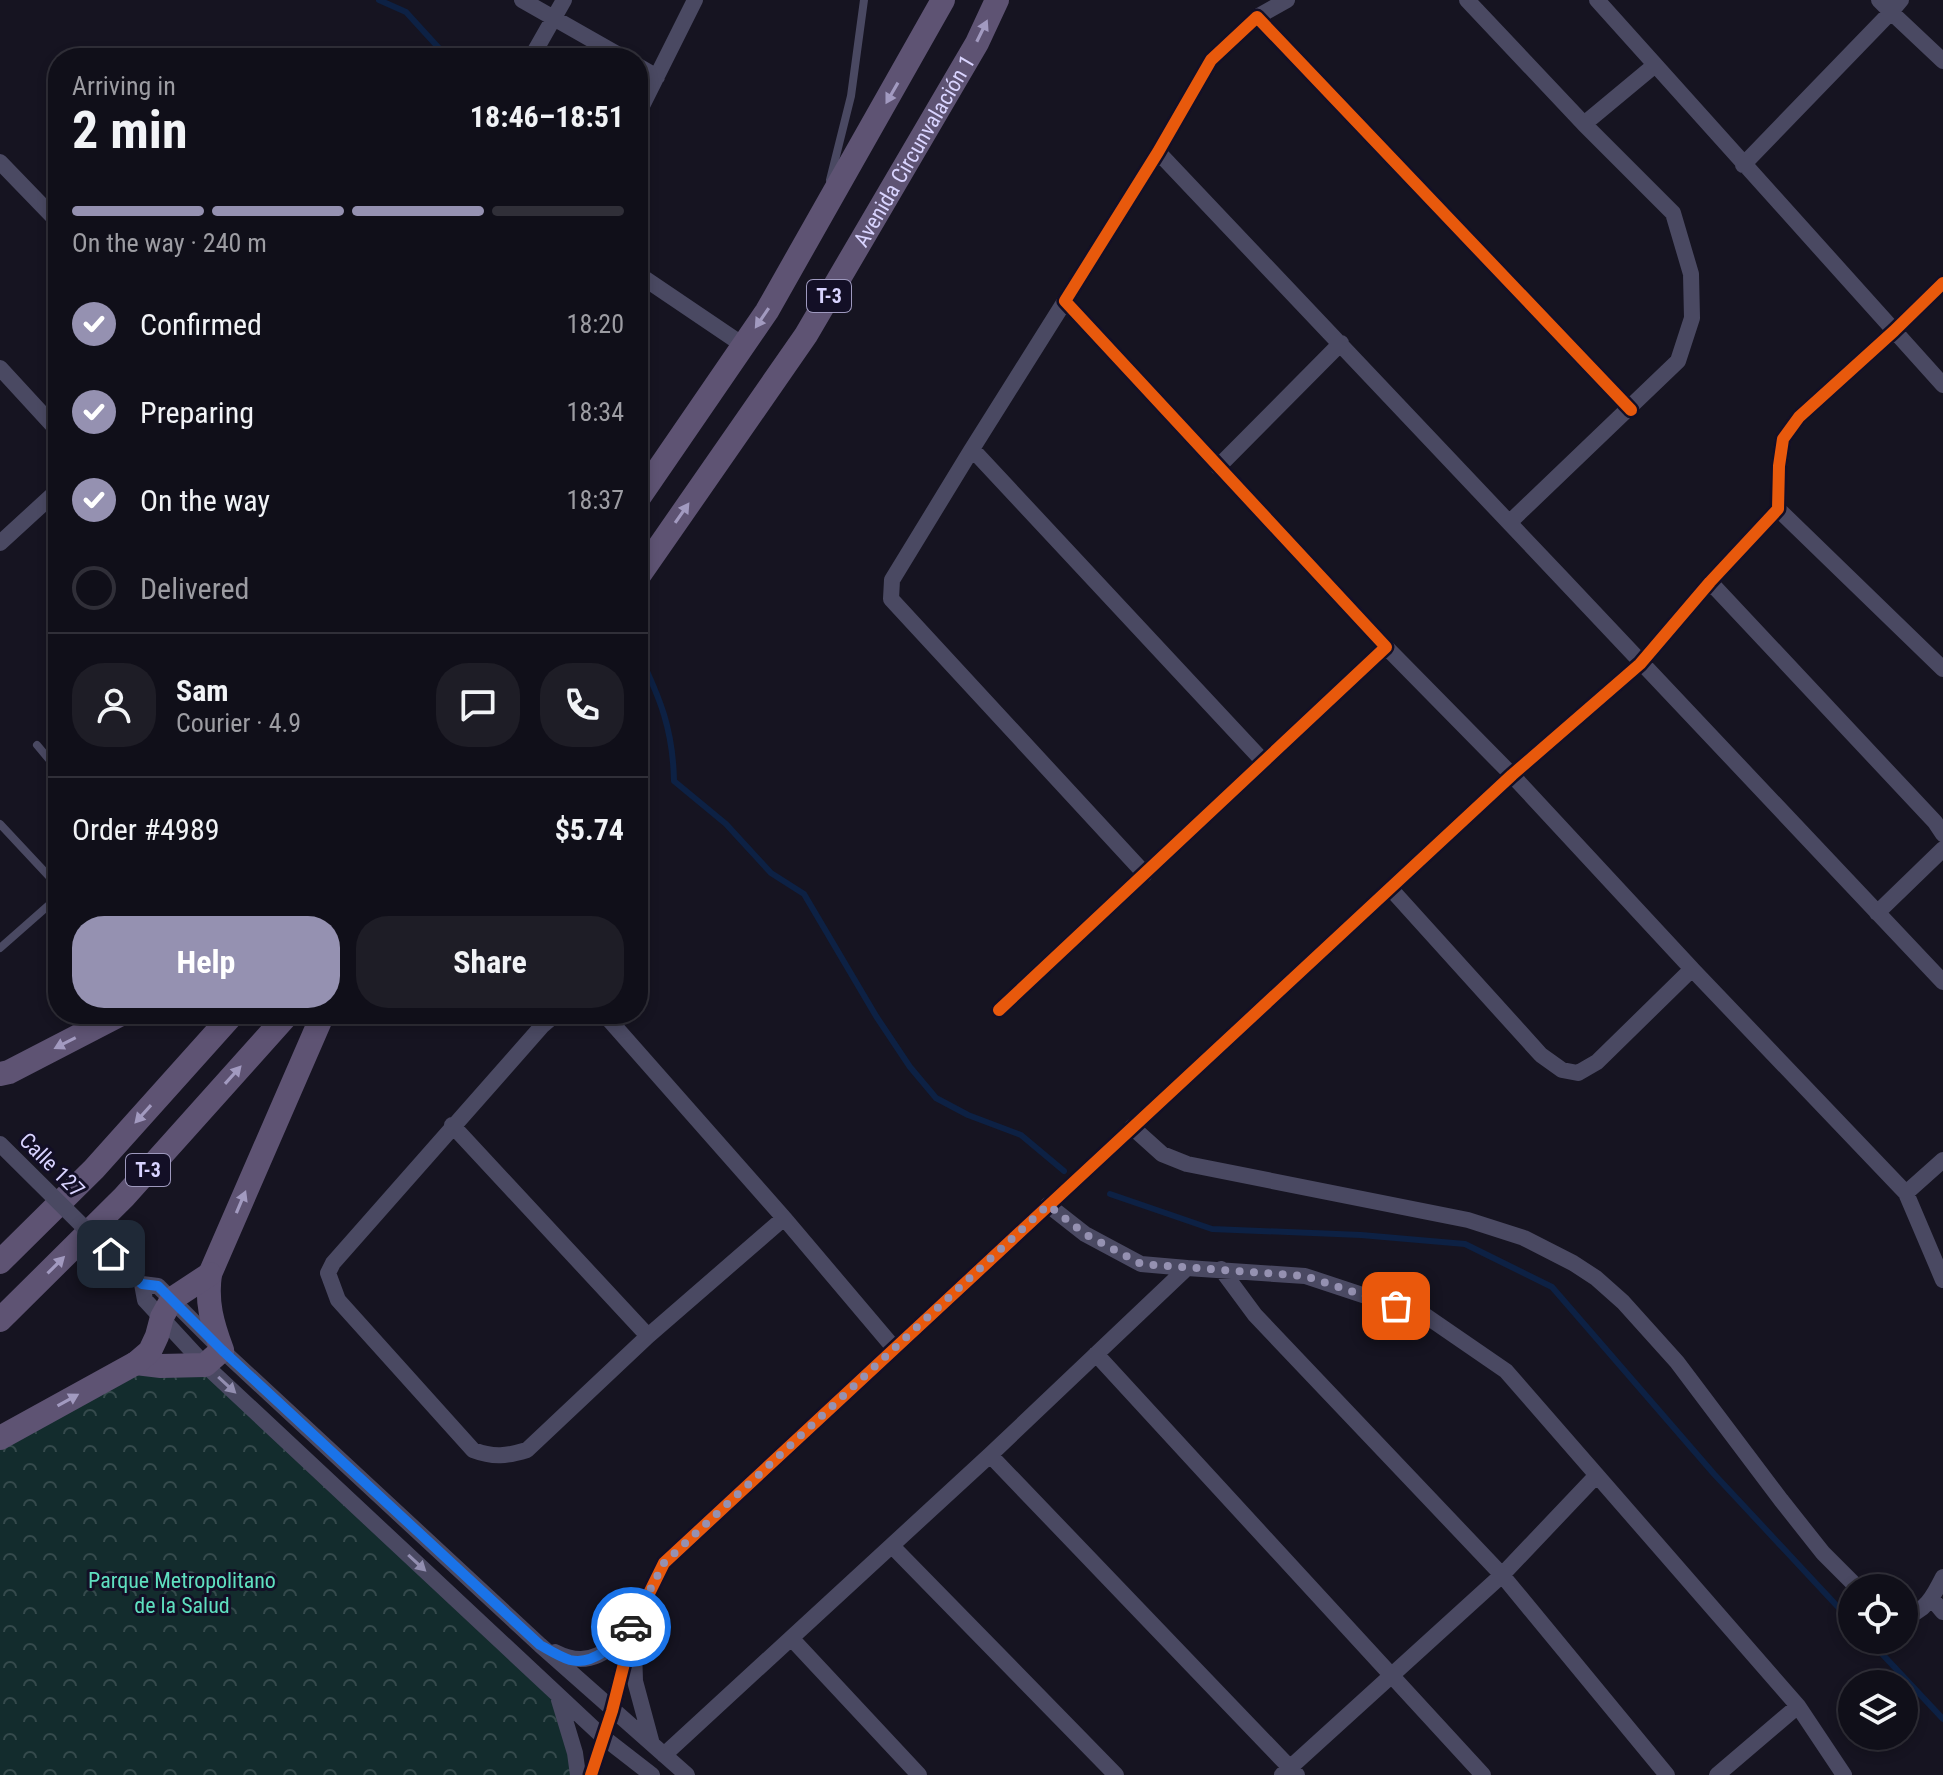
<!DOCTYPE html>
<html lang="en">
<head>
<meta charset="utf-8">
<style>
	body { margin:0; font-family:"Roboto Condensed",sans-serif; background:#1e1d26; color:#f1f3f6; height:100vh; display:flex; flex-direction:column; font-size:30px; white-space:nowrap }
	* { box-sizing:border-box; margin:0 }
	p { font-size:26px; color:#9c9ca2 }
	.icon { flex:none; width:44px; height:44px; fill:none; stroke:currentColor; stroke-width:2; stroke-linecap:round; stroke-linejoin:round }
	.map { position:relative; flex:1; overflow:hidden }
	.details { position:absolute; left:48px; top:48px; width:600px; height:976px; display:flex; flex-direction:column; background:#100f19; border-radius:32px; box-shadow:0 4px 12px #0003,0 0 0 2px #302f38 }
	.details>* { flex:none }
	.buttons { position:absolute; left:1838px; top:1574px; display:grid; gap:16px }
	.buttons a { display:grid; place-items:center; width:80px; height:80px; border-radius:50%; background:#100f19; box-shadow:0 4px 12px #0003,0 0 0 2px #302f38; font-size:40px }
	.pin { position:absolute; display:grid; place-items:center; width:68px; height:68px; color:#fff; margin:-34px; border-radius:16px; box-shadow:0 4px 12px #0006 }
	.courier { position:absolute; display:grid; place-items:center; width:80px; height:80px; margin:-40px; border:6px solid #1a73e8; border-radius:50%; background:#fff; color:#222; box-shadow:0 2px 10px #0007 }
	.summary em { font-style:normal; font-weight:700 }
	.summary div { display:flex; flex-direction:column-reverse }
	.summary { display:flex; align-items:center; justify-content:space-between; height:136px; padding:0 24px }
	h1 { font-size:52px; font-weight:700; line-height:60px }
	.bar { display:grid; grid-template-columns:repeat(4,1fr); gap:12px 8px; align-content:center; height:96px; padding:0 24px }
	.bar i { height:10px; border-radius:6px; background:#302f38 }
	.bar .on { background:#9591b1 }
	.bar p { grid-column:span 4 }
	.line { display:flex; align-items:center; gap:20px; padding:0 24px; border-top:2px solid #302f38 }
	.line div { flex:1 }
	.round { display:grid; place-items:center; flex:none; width:84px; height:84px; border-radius:32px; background:#1e1d26 }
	ol { padding:0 24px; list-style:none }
	li { display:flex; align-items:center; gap:24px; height:88px }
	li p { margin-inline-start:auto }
	li .icon { padding:8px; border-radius:50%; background:#9591b1; color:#fff; stroke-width:4 }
	li:last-child { color:#9c9ca2 }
	li i { width:44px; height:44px; border:4px solid #302f38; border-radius:50% }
	.action { display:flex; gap:16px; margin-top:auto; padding:16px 24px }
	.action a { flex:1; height:92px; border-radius:32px; background:#9591b1; color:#fff; font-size:32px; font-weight:700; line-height:92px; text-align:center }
	.action a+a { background:#1e1d26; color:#f1f3f6 }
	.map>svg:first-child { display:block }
	.forest { fill:url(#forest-crowns) }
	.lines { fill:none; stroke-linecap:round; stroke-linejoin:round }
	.stream { stroke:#0d2144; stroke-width:6 }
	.service { stroke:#4a4962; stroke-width:8 }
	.minor { stroke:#4a4962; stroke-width:16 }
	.primary { stroke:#5e5373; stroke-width:24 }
	.minor-bridge { stroke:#4a4962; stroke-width:16 }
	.cycleway-casing { stroke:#130f26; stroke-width:17 }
	.cycleway { stroke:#e8590c; stroke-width:12 }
	.oneway { fill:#a29ac0 }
	.oneway2 { fill:#928eb0 }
	.done { stroke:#9591b1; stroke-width:8; stroke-dasharray:0 14.4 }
	.route { stroke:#1a73e8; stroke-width:10 }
	.labels { text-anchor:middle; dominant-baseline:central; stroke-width:6; stroke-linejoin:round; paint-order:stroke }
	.shield { fill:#130f26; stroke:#9e99be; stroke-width:2 }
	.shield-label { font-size:20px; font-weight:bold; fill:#d9d4ff }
	.street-label { font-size:22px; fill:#d9d4ff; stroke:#130f26 }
	.park-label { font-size:22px; fill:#5fe0c0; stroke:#130f26 }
</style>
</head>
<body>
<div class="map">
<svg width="1943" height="1775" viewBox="0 0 1943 1775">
	<defs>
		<pattern id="forest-crowns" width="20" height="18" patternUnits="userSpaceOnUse" patternTransform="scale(2)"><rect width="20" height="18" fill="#132c2d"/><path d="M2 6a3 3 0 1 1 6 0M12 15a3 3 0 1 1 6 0" fill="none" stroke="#354a4c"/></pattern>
	</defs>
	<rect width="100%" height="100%" fill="#161421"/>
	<path class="forest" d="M136,1363l69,2 352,329 21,81h-578v-337z"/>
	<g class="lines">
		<path class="stream" d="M379,0l27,12 42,46
			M638,652c22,46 35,77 36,129l52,43 45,49 33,21 72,122 34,51 26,31 32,17 53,20 43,36
			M1110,1194l102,35 149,6 104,9 87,43 162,187 138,148
			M1869,1640l74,79"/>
		<path class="service" d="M830,180l21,-84 13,-96
			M37,745l21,25
			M0,824l58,62
			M0,948l58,-51"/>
		<path class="minor" d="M522,0l102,58
			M1467,0l117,124 89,89 18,61 1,44 -14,43 -167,160
			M1597,0l346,385
			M1879,0l12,12 10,-12
			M1257,17l30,-17
			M531,58l33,-58
			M638,66l19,11
			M638,114l57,-114
			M1584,124l71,-59
			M1158,152c263,275 523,554 785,830
			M0,162l58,60
			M1743,165l148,-153 52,49
			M638,274l105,71
			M1065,301l-93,148 291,312
			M0,368l58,63
			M972,449l-80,131 -1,19 254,275
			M1218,467l123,-124
			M1778,509l165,160
			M0,543l58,-53
			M1710,582l225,240 8,12
			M1386,647l126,128 180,194
			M1390,888l151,167 21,15 16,3 19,-11 95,-93 214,224 37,-33
			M1877,913l66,-64
			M999,1010l387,-363 -321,-346 93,-149 53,-92 46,-43 374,393
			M556,1014l-14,12 -209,237 -5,10 10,27 135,150c21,8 34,6 54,0l121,-114 136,-118
			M604,1014l180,204 110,130
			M452,1125l196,211
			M1132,1127l30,27 25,10 281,56 56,18 49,25 23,15 27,24 54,60 104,138 42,53 35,35
			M1906,1193l37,87
			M1048,1205l37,29 56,30 46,4
			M1221,1269l34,46 247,260 165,200
			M142,1284l16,2 64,64 318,295 147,130
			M142,1284l3,16 60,65 398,372 49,38
			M1096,1354l387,421
			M990,1455l307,320
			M892,1546l224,229
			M1932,1599l11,13
			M1904,1616c21,-3 30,-21 39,-39
			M792,1639l127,136
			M634,1649l1,32 17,63
			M555,1652c35,18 54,-1 78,-27
			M559,1700l16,53 3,22
			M664,1755l326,-300 197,-187 118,8 121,40 80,55 292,335 46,69
			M591,1775l21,-64 22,-87 30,-61 848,-788 128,-111 70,-82 68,-73 1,-43 4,-27 16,-22 95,-86 49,-48
			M1282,1775l220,-200 94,-99
			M1717,1775l81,-69"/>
		<g class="primary">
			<path d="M638,499l129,-188 176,-311"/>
			<path id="s1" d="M638,577l168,-242 171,-292 20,-43"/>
			<path d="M0,1074l9,-2 112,-58"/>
			<path d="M0,1262l94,-93 139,-155"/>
			<path d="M0,1320l124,-123 164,-183"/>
			<path d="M136,1363l25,3 44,-1 17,-15c-10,-27 -16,-48 -12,-76l113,-260"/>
			<path d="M0,1438l136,-75 14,-12 7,-15 5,-19 10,-18 38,-25"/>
		</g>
		<path class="minor-bridge" d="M0,1144l131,130"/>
		<g class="cycleway-casing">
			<path id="cycleway" d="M999,1010l387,-363 -321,-346 93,-149 53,-92 46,-43 374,393
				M591,1775l21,-64 22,-87 30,-61 848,-788 128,-111 70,-82 68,-73 1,-43 4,-27 16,-22 95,-86 49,-48"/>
		</g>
		<use href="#cycleway" class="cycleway"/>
	</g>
	<defs><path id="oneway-solid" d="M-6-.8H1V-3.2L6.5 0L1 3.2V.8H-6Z" transform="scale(2)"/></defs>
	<g class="oneway">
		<use href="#oneway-solid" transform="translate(982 31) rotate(-64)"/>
		<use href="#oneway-solid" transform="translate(892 93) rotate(120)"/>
		<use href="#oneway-solid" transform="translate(762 318) rotate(124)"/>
		<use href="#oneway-solid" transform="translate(682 513) rotate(-55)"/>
		<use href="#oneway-solid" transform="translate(65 1043) rotate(153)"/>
		<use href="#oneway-solid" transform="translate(233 1075) rotate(-48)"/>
		<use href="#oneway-solid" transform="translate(143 1114) rotate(132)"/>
		<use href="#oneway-solid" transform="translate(241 1202) rotate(-67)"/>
		<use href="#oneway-solid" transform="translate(56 1265) rotate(-45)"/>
		<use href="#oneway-solid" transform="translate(68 1400) rotate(-29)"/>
	</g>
	<g class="oneway2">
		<use href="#oneway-solid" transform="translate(227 1385) rotate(43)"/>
		<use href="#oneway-solid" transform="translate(417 1563) rotate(43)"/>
	</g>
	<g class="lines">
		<path class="done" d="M631,1627l33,-64 384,-358 37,29 56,30 164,12 91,30"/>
		<path class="route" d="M111,1254l31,30 16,2 64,64 318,295c9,5 20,12 30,15 24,6 46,-17 61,-33"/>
	</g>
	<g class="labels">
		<g class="shield">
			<rect x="807" y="280" width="44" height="32" rx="6"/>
			<rect x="126" y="1154" width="44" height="32" rx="6"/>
		</g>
		<g class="shield-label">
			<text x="829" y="296">T-3</text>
			<text x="148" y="1170">T-3</text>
		</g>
		<g class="street-label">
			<text stroke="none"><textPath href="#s1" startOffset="508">Avenida Circunvalación 1</textPath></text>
			<text transform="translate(52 1165) rotate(45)">Calle 127</text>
		</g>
		<g class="park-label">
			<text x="182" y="1580">Parque Metropolitano<tspan x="182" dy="25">de la Salud</tspan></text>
		</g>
	</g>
</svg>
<div class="buttons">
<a><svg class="icon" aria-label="locate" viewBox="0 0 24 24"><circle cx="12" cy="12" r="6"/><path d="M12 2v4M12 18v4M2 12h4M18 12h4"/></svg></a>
<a><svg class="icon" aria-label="layers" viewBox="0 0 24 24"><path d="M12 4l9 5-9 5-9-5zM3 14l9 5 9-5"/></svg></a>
</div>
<div class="pin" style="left:1396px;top:1306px;background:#ea580c"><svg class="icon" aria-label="bag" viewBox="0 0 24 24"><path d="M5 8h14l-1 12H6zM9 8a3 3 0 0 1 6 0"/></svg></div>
<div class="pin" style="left:111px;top:1254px;background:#1f2937"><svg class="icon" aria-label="home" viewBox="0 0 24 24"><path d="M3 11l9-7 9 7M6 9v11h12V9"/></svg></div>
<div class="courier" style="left:631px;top:1627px"><svg class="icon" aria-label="car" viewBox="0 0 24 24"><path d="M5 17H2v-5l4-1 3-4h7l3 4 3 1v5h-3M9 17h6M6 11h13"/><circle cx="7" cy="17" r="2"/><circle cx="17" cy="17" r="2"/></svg></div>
<section class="details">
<div class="summary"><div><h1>2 min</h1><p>Arriving in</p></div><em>18:46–18:51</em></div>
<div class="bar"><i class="on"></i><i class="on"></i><i class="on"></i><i></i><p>On the way · 240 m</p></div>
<ol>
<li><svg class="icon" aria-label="check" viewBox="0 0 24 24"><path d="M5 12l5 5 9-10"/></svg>Confirmed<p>18:20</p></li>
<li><svg class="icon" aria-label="check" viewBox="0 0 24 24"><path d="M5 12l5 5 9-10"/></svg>Preparing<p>18:34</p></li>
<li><svg class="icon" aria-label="check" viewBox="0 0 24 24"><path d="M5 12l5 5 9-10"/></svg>On the way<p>18:37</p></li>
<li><i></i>Delivered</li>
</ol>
<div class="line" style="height:144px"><a class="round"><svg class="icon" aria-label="person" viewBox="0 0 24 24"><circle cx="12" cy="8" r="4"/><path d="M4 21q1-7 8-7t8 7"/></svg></a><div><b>Sam</b><p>Courier · 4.9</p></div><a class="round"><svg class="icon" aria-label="chat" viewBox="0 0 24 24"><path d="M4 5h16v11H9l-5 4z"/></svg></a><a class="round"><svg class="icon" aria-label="phone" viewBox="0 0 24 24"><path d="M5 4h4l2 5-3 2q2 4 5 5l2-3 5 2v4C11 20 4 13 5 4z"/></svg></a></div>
<div class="line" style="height:104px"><div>Order #4989</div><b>$5.74</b></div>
<div class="action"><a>Help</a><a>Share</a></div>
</section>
</div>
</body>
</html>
